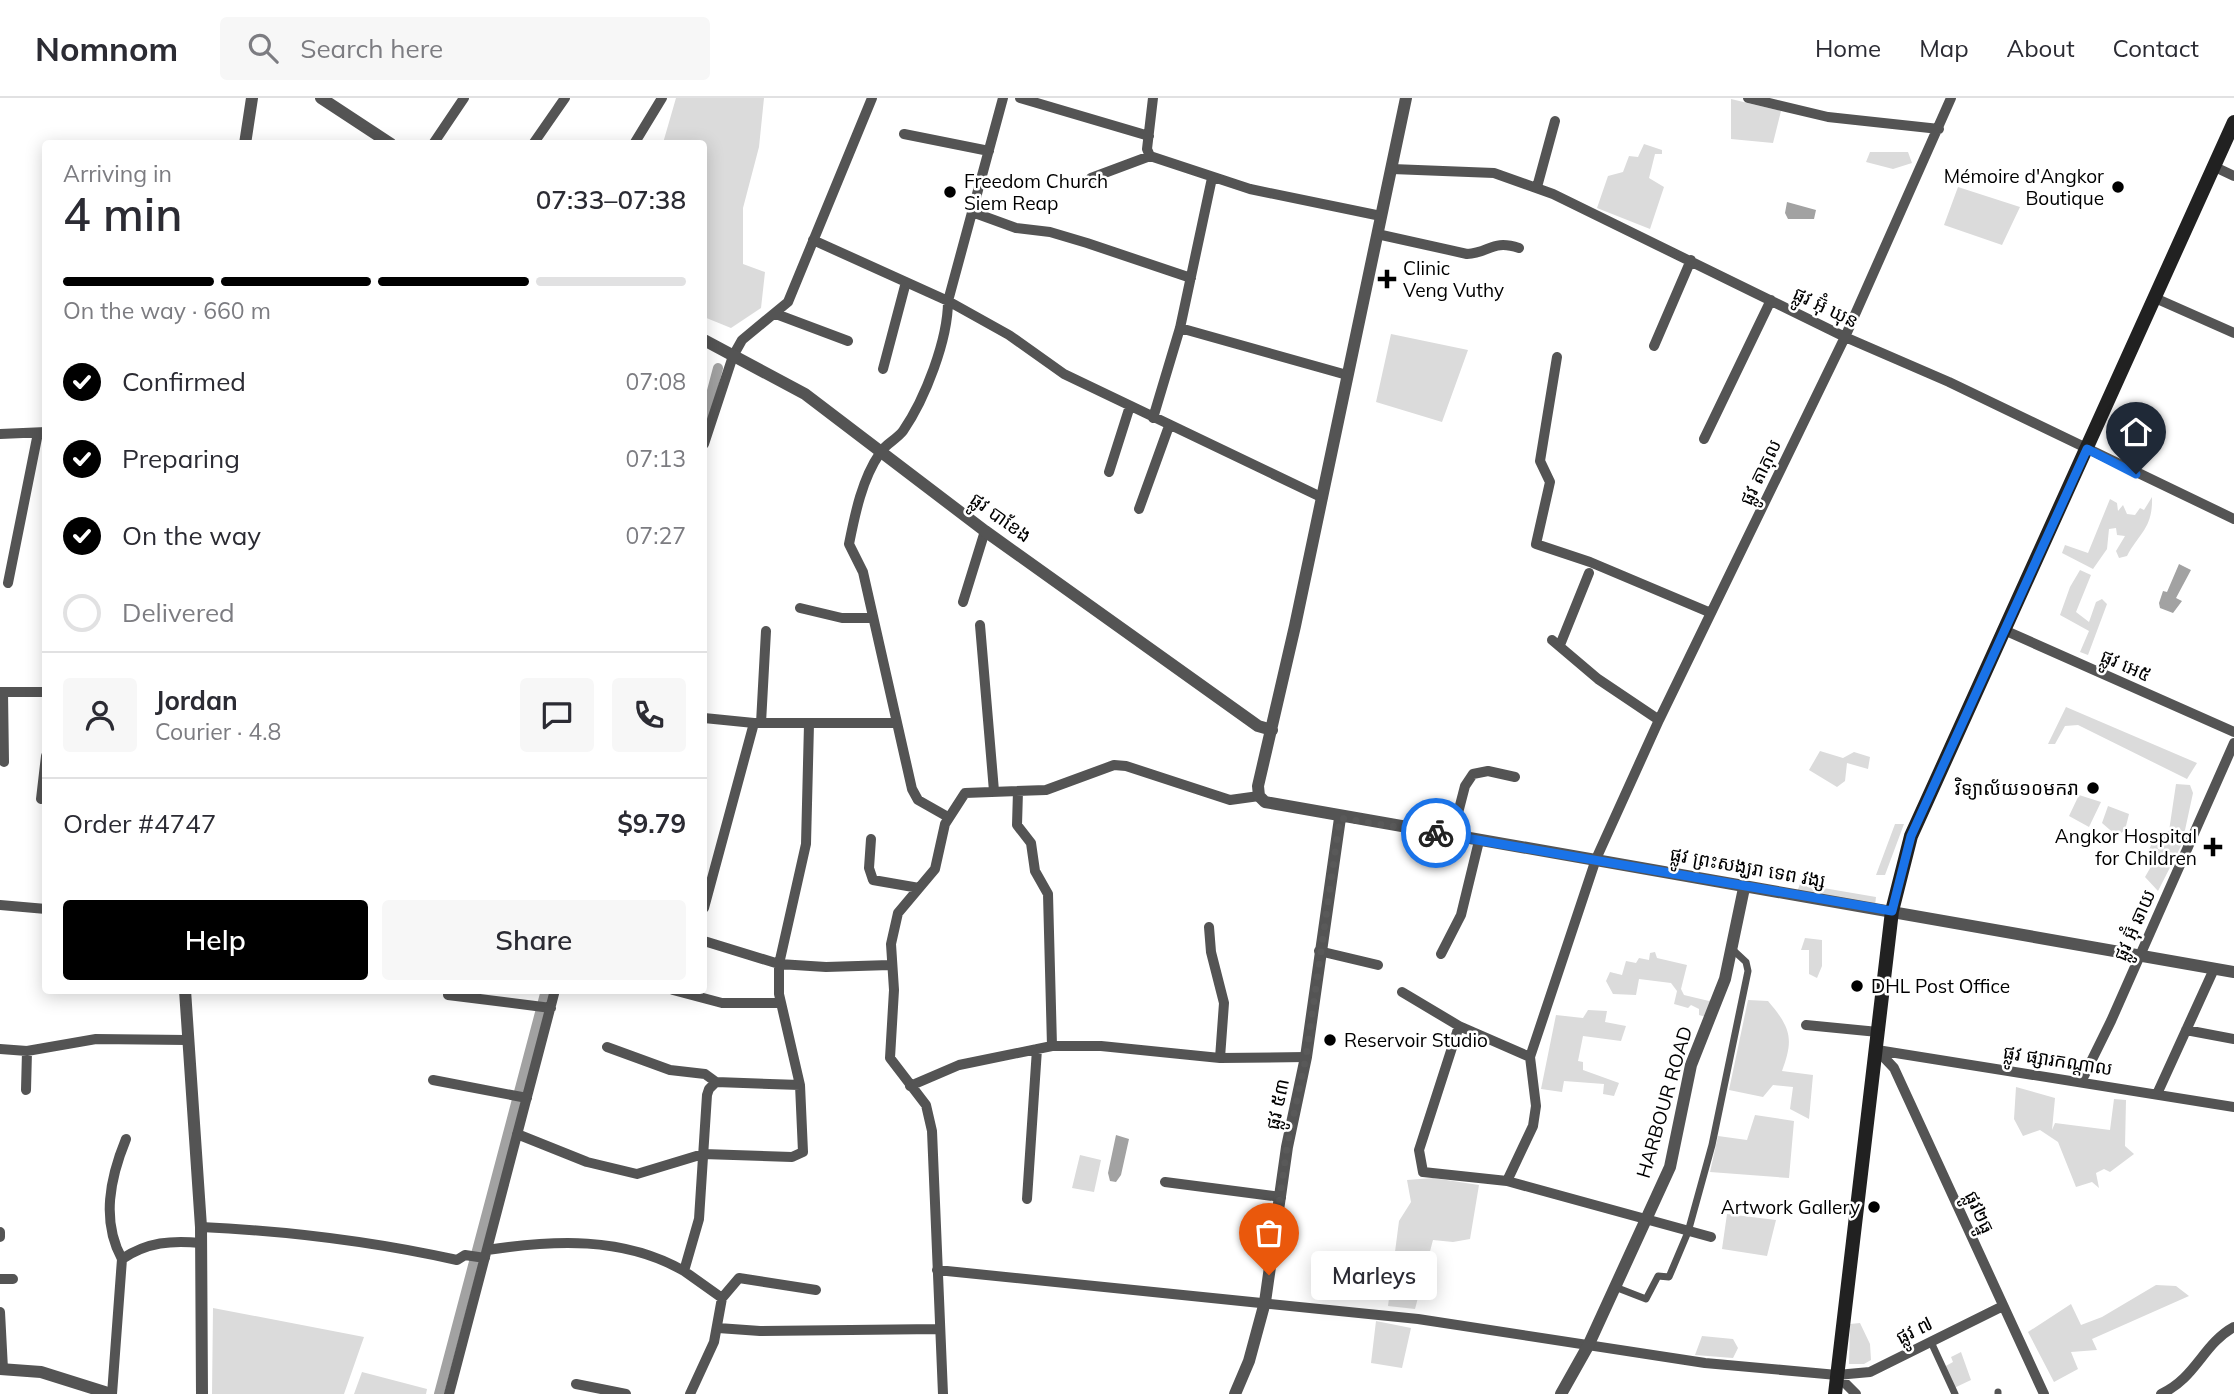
<!DOCTYPE html>
<html lang="en">
<head>
<meta charset="utf-8">
<style>
	body { margin:0; font-family:Mulish,"Noto Sans Khmer",sans-serif; background:#f7f7f7; color:#2b2b33; height:100vh; display:flex; flex-direction:column; font-size:26px; white-space:nowrap }
	* { box-sizing:border-box; margin:0 }
	p { font-size:23px; color:#7c7c81 }
	.icon { flex:none; width:38px; height:38px; fill:none; stroke:currentColor; stroke-width:2; stroke-linecap:round; stroke-linejoin:round }
	.map { position:relative; flex:1; overflow:hidden }
	.drawer { position:absolute; left:42px; top:42px; width:665px; height:854px; display:flex; flex-direction:column; background:#fff; border-radius:7px; box-shadow:0 4px 18px #0003 }
	.drawer>* { flex:none }
	.pin { position:absolute; display:grid; place-items:center; width:60px; height:60px; color:#fff; margin:-72px -30px; border-radius:50% 50% 50% 0; rotate:-45deg; box-shadow:0 0 7px #0007 }
	.pin .icon { rotate:45deg }
	.courier { position:absolute; display:grid; place-items:center; width:70px; height:70px; margin:-35px; border:5px solid #1a73e8; border-radius:50%; background:#fff; color:#222; box-shadow:0 2px 9px #0007 }
	.bubble { position:absolute; height:49px; border-radius:7px; background:#fff; box-shadow:0 4px 18px #0003; font-size:23px; font-weight:600; line-height:49px; text-align:center }
	.summary em { font-style:normal; font-weight:600 }
	.summary div { display:flex; flex-direction:column-reverse }
	.summary { display:flex; align-items:center; justify-content:space-between; height:119px; padding:0 21px }
	h1 { font-size:46px; font-weight:600; line-height:52px }
	.bar { display:grid; grid-template-columns:repeat(4,1fr); gap:10px 7px; align-content:center; height:84px; padding:0 21px }
	.bar i { height:9px; border-radius:5px; background:#e1e1e2 }
	.bar .current { background:#000 }
	.bar p { grid-column:span 4 }
	.line { display:flex; align-items:center; gap:18px; padding:0 21px; border-top:2px solid #e1e1e2 }
	.line div { flex:1 }
	.round { display:grid; place-items:center; flex:none; width:74px; height:74px; border-radius:7px; background:#f7f7f7 }
	ol { padding:0 21px; list-style:none }
	li { display:flex; align-items:center; gap:21px; height:77px }
	li p { margin-inline-start:auto }
	li .icon { padding:7px; border-radius:50%; background:#000; color:#fff; stroke-width:4 }
	li:last-child { color:#7c7c81 }
	li i { width:38px; height:38px; border:4px solid #e1e1e2; border-radius:50% }
	.action { display:flex; gap:14px; margin-top:auto; padding:14px 21px }
	.action a { flex:1; height:80px; border-radius:7px; background:#000; color:#fff; font-size:28px; font-weight:600; line-height:80px; text-align:center }
	.action a+a { background:#f7f7f7; color:#2b2b33 }
	header { display:flex; align-items:center; gap:42px; box-sizing:border-box; height:98px; padding:0 35px; background:#fff; border-bottom:2px solid #e1e1e2 }
	header strong { font-size:33px }
	nav { display:flex; gap:38px; margin-inline-start:auto; font-size:24px }
	.search { width:490px; height:63px; background:#f7f7f7; display:flex; align-items:center; gap:18px; box-sizing:border-box; padding:0 24px; border-radius:7px; color:#7c7c81; font-size:26px }
	.map>svg:first-child { display:block }
	.green { fill:#dbdbdb }
	.water { fill:#a2a2a2 }
	.lines { fill:none; stroke-linecap:round; stroke-linejoin:round }
	.canal { stroke:#a2a2a2; stroke-width:10 }
	.pedestrian { stroke:#545454; stroke-width:7 }
	.minor { stroke:#545454; stroke-width:10 }
	.tertiary { stroke:#545454; stroke-width:12 }
	.secondary { stroke:#212121; stroke-width:14 }
	.done { stroke:#595959; stroke-width:7; stroke-dasharray:0 12.6 }
	.route { stroke:#1a73e8; stroke-width:9 }
	.poi-dot { fill:#000; stroke:#fff; stroke-width:2.5 }
	.labels { text-anchor:middle; dominant-baseline:central; stroke-width:5; stroke-linejoin:round; paint-order:stroke }
	.poi-label { font-size:19px; fill:#000; stroke:#fff; text-anchor:end }
	.street-label { font-size:19px; fill:#000; stroke:#fff }
</style>
</head>
<body>
<header>
<strong>Nomnom</strong>
<div class="search"><svg class="icon" aria-label="search" viewBox="0 0 24 24"><circle cx="10" cy="10" r="6"/><path d="M15 15l6 6"/></svg>Search here</div>
<nav><a>Home</a><a>Map</a><a>About</a><a>Contact</a></nav>
</header>
<div class="map">
<svg width="2234" height="1296" viewBox="0 0 2234 1296">
	<rect width="100%" height="100%" fill="#fff"/>
	<path class="green" d="M676,0h88l-5,49 -16,61v56l22,8 -4,36 -30,20 -27,-11v-173l-41,-1z
		M1731,1l50,12 -8,32 -42,-4z
		M1644,46l18,6v4h-7l-6,24 15,9 -14,42 -53,-21 11,-32 15,-4 6,-16 9,1z
		M1870,54h38l4,11 -19,6 -27,-7z
		M1958,89l62,20 -18,38 -58,-20z
		M1391,236l77,16 -26,72 -66,-20z
		M2152,399c1,31 -12,35 -25,59l-8,2 -3,-7 9,-15 -8,-1 -1,-7 -7,1 -2,20 -14,20 -31,-16 3,-8 23,8 22,-54 7,4 1,8 5,-6 4,9 8,1 5,-7 4,2z
		M2080,472l11,5 -15,37 13,10 7,-20 6,-3 5,5 -19,51 -8,-3 9,-21 -29,-16 10,-28z
		M2066,609l131,56 -10,16 -109,-54 -13,1 -10,18h-7z
		M1820,653l23,7 11,-6 16,5 -2,12 -21,-6 -2,18 -8,6 -28,-17z
		M2176,686l14,1 3,8 -11,51 -24,47 -13,-14 8,-14 -4,-13 7,-17 13,-2z
		M2079,697l22,7 -12,25 -20,-11z
		M2108,708l21,8 -4,16 -8,6 -15,-13z
		M1895,726h9l-19,51h-9z
		M1800,786l76,13 -1,9 -78,-14z
		M1805,840l17,2v26l-5,12 -8,-4v-24h-8z
		M1655,854l2,6 30,7 -6,24 3,6 25,6 5,-5 -8,21 -7,-2v-6l-8,-4 -3,3 -14,-4 3,-13 -6,-8 -32,-4 -3,16 -23,-1 -7,-13 4,-9 12,3 4,-14 10,2 3,-5 10,2 1,-7z
		M1748,902l20,1c23,27 26,38 14,70l31,4 -4,44 -19,-10 3,-22 -20,-2 -10,12 -34,-7z
		M1588,912l19,1 -2,11 21,4 -5,15 -38,-5 -5,25 5,1v8l36,13 -5,13 -11,-2 1,-10 -40,-3 -2,11 -21,-3 15,-74 27,3z
		M2016,989l39,11 -3,32 3,-7 55,7 4,-31 12,1 -1,46 9,8 -24,18 -6,-3 -8,4 3,15 -7,-6 -16,5 -18,-45 -18,-12 -17,6 -9,-17z
		M1755,1017l39,6 -5,57 -79,-6 8,-36 29,4z
		M1080,1057l21,5 -7,32 -22,-4z
		M1433,1080l46,7 -9,54 -17,3 -20,-2 -18,69 -27,-3 11,-85 12,-19 -4,-22z
		M1727,1116l49,6 -9,36 -45,-7z
		M2156,1187l20,1 13,10 -97,43 5,11 -26,2 7,17 -24,13 -26,-50 43,-28 10,21 21,-8z
		M213,1210l151,29 -20,57h-132z
		M1376,1223l35,7 -9,40 -31,-5z
		M1860,1225l10,21 1,16 -7,4h-15l1,-40z
		M1702,1238l31,3 5,9 -5,10 -38,-3z
		M1961,1254l10,28 -17,8 -10,-21 9,-5 -2,-5z
		M362,1274l65,17 -1,5h-72z"/>
	<path class="water" d="M1787,104l29,8 -2,9h-26l-3,-6z
		M2179,466l12,6 -15,28 6,3 -9,12 -13,-5 -1,-5 4,-12 4,1z
		M1116,1037l13,4 -8,36 -5,7 -6,-1 -2,-8z"/>
	<g class="lines">
		<path class="canal" d="M704,323l14,-53
			M439,1296l107,-404"/>
		<path class="pedestrian" d="M1615,1189l31,12 12,-23 11,1 19,-45 24,-87 36,-174 -2,-9 -14,-13
			M1931,1244l24,52
			M1998,1294v2"/>
		<path class="minor" d="M1020,0l129,38
			M1748,0l80,19 111,12
			M904,36l85,17
			M433,46l31,-46
			M533,46l32,-46
			M634,46l28,-46
			M1150,58l-3,-7 6,-51
			M2215,69l19,9
			M1392,71l102,4 59,21 292,143 104,45 285,137
			M1091,80l59,-22 100,33 131,27
			M1537,89l18,-66
			M972,114l44,16 34,4 37,11 104,35
			M1377,136l90,20c23,-1 25,-15 52,-6
			M813,142l135,61 61,34 55,39 257,123
			M2155,200l79,35
			M776,216l72,27
			M1180,230l167,47
			M1654,248l37,-86
			M1557,259l-17,104 10,21 -14,62 54,18 121,51
			M883,271l23,-87
			M1153,320l27,-90 32,-150
			M0,336l46,-2
			M1704,341l67,-139
			M704,346l29,-88 9,-16 46,-38 84,-204
			M1109,374l21,-66
			M1139,411l30,-83
			M8,485l30,-150
			M963,504l22,-71
			M800,510l42,10h30
			M980,527l14,166
			M2004,532l230,102
			M1552,542l46,39 61,41
			M1560,547l29,-72
			M0,594h46
			M3,594l1,70
			M704,620l50,5h143
			M761,625l5,-92
			M1018,693l-1,34 14,18 4,28 13,23 4,152
			M41,701l5,-43
			M948,719l-30,-17 -6,-11 -49,-217 -14,-28c6,-30 13,-65 31,-91 5,-9 16,-13 23,-22 22,-32 45,-91 45,-130l55,-203
			M1452,738l13,-50 8,-12 15,-3 27,6
			M871,741l-2,29 4,12 46,8
			M0,807l46,4
			M704,810l50,-185
			M1209,829l2,25 13,51 -4,55
			M704,843l75,23 47,3 64,-2
			M1319,853l59,14
			M1441,856l20,-39 18,-74
			M673,892l49,13h58
			M1402,894l57,34 71,31
			M448,897l103,13
			M1806,927l72,7
			M1459,928l-40,124 4,22 84,9 204,56
			M2186,932l48,9
			M607,949l63,23 35,4 11,8 84,3
			M0,951l27,2 69,-12 91,1
			M1877,952l17,18 150,326
			M1877,952l357,57
			M433,982l94,18
			M716,984l-7,7 -2,6 -8,124 -15,52 38,27
			M2081,984l30,-61 123,-278
			M910,988l49,-21 93,-19h49l119,12 86,-1
			M26,992l1,-39
			M2157,996l57,-125
			M517,1036l70,28 50,12 66,-20 89,3 11,-5 -3,-67 -21,-91v-30l27,-120 3,-120
			M1507,1083l26,-55 3,-20 -6,-49 66,-198 63,-139 186,-383 106,-239
			M1165,1084l116,15
			M1027,1101l10,-150
			M201,1129c88,4 170,14 256,33l8,-5 20,3
			M0,1134v5
			M487,1152c66,-10 136,-14 197,21
			M122,1161c-21,-38 -12,-81 4,-120
			M937,1172l481,49 287,44 132,12 33,-3 133,-66
			M0,1181h13
			M0,1214l3,57
			M718,1230l42,3 179,-2
			M1837,1277l19,19
			M576,1286l50,10
			M112,1296l10,-135c25,-17 50,-19 79,-16
			M449,1296l106,-404
			M690,1296l24,-52 8,-44 17,-20 77,12
			M943,1296l-11,-263 -6,-26 -36,-47 4,-68 -3,-46 7,-31 37,-44 10,-45 20,-31 81,-3 68,-25 12,1 104,34 29,-4
			M2161,1296c35,-16 42,-50 73,-67"/>
		<path class="tertiary" d="M321,0l70,46
			M1406,0l-111,528 -37,160 1,10 6,6 969,170
			M245,46l7,-46
			M704,242l101,54 180,137 273,195 14,4
			M185,892l16,237 1,167
			M0,1271l41,3 70,22
			M1235,1296l14,-33 16,-59 22,-155 19,-90 34,-239
			M1561,1296l27,-48 82,-179 21,-102 34,-86 19,-91"/>
		<path class="secondary" d="M1835,1296l57,-483 19,-75 323,-714"/>
	</g>
	<g class="lines">
		<path class="done" d="M1269,1177l18,-128 19,-90 34,-239 96,15"/>
		<path class="route" d="M1436,735l456,78 19,-75 176,-387 49,25"/>
	</g>
	<g class="poi-dot">
		<circle cx="2118" cy="89" r="7"/>
		<circle cx="950" cy="94" r="7"/>
		<path d="M1383.5 170.5h7v7h7v7h-7v7h-7v-7h-7v-7h7z"/>
		<circle cx="2093" cy="690" r="7"/>
		<path d="M2209.5 738.5h7v7h7v7h-7v7h-7v-7h-7v-7h7z"/>
		<circle cx="1857" cy="888" r="7"/>
		<circle cx="1330" cy="942" r="7"/>
		<circle cx="1874" cy="1109" r="7"/>
	</g>
	<g class="labels">
		<g class="poi-label">
			<text x="2104" y="78">Mémoire d'Angkor<tspan x="2104" dy="22">Boutique</tspan></text>
			<text x="964" y="83" text-anchor="start">Freedom Church<tspan x="964" dy="22">Siem Reap</tspan></text>
			<text x="1403" y="170" text-anchor="start">Clinic<tspan x="1403" dy="22">Veng Vuthy</tspan></text>
			<text x="2079" y="690">វិទ្យាល័យ១០មករា</text>
			<text x="2197" y="738">Angkor Hospital<tspan x="2197" dy="22">for Children</tspan></text>
			<text x="1871" y="888" text-anchor="start">DHL Post Office</text>
			<text x="1344" y="942" text-anchor="start">Reservoir Studio</text>
			<text x="1860" y="1109">Artwork Gallery</text>
		</g>
		<g class="street-label">
			<text transform="translate(1826 209) rotate(26)">ផ្លូវ អ៊ុំ ឃុន</text>
			<text transform="translate(1760 374) rotate(-64)">ផ្លូវ តាភុល</text>
			<text transform="translate(1001 419) rotate(36)">ផ្លូវ បាខែង</text>
			<text transform="translate(2126 567) rotate(24)">ផ្លូវ អេ៥</text>
			<text transform="translate(1748 769) rotate(10)">ផ្លូវ ព្រះសង្ឃរា ទេព វង្ស</text>
			<text transform="translate(2134 827) rotate(-66)">ផ្លូវ អ៊ុំ ឆាយ</text>
			<text transform="translate(2058 962) rotate(9)">ផ្លូវ ផ្សារកណ្តាល</text>
			<text transform="translate(1664 1004) rotate(-74)">HARBOUR ROAD</text>
			<text transform="translate(1277 1006) rotate(-78)">ផ្លូវ ៥៣</text>
			<text transform="translate(1980 1114) rotate(65)">ផ្លូវ២ធ្នូ</text>
			<text transform="translate(1914 1232) rotate(-26)">ផ្លូវ ៧</text>
		</g>
	</g>
</svg>
<div class="pin" style="left:1269px;top:1177px;background:#ea580c"><svg class="icon" aria-label="bag" viewBox="0 0 24 24"><path d="M5 8h14l-1 12H6zM9 8a3 3 0 0 1 6 0"/></svg></div>
<div class="pin" style="left:2136px;top:376px;background:#1f2937"><svg class="icon" aria-label="home" viewBox="0 0 24 24"><path d="M3 11l9-7 9 7M6 9v11h12V9"/></svg></div>
<div class="courier" style="left:1436px;top:735px"><svg class="icon" aria-label="bike" viewBox="0 0 24 24"><circle cx="6" cy="16" r="4"/><circle cx="18" cy="16" r="4"/><path d="M6 16l4-8h5l3 8M10 8l3 8H6M13 5h3"/></svg></div>
<div class="bubble" style="left:1311px;top:1153px;width:126px">Marleys</div>
<section class="drawer">
<div class="summary"><div><h1>4 min</h1><p>Arriving in</p></div><em>07:33–07:38</em></div>
<div class="bar"><i class="current"></i><i class="current"></i><i class="current"></i><i></i><p>On the way · 660 m</p></div>
<ol>
<li><svg class="icon" aria-label="check" viewBox="0 0 24 24"><path d="M5 12l5 5 9-10"/></svg>Confirmed<p>07:08</p></li>
<li><svg class="icon" aria-label="check" viewBox="0 0 24 24"><path d="M5 12l5 5 9-10"/></svg>Preparing<p>07:13</p></li>
<li><svg class="icon" aria-label="check" viewBox="0 0 24 24"><path d="M5 12l5 5 9-10"/></svg>On the way<p>07:27</p></li>
<li><i></i>Delivered</li>
</ol>
<div class="line" style="height:126px"><a class="round"><svg class="icon" aria-label="person" viewBox="0 0 24 24"><circle cx="12" cy="8" r="4"/><path d="M4 21q1-7 8-7t8 7"/></svg></a><div><b>Jordan</b><p>Courier · 4.8</p></div><a class="round"><svg class="icon" aria-label="chat" viewBox="0 0 24 24"><path d="M4 5h16v11H9l-5 4z"/></svg></a><a class="round"><svg class="icon" aria-label="phone" viewBox="0 0 24 24"><path d="M5 4h4l2 5-3 2q2 4 5 5l2-3 5 2v4C11 20 4 13 5 4z"/></svg></a></div>
<div class="line" style="height:91px"><div>Order #4747</div><b>$9.79</b></div>
<div class="action"><a>Help</a><a>Share</a></div>
</section>
</div>
</body>
</html>
